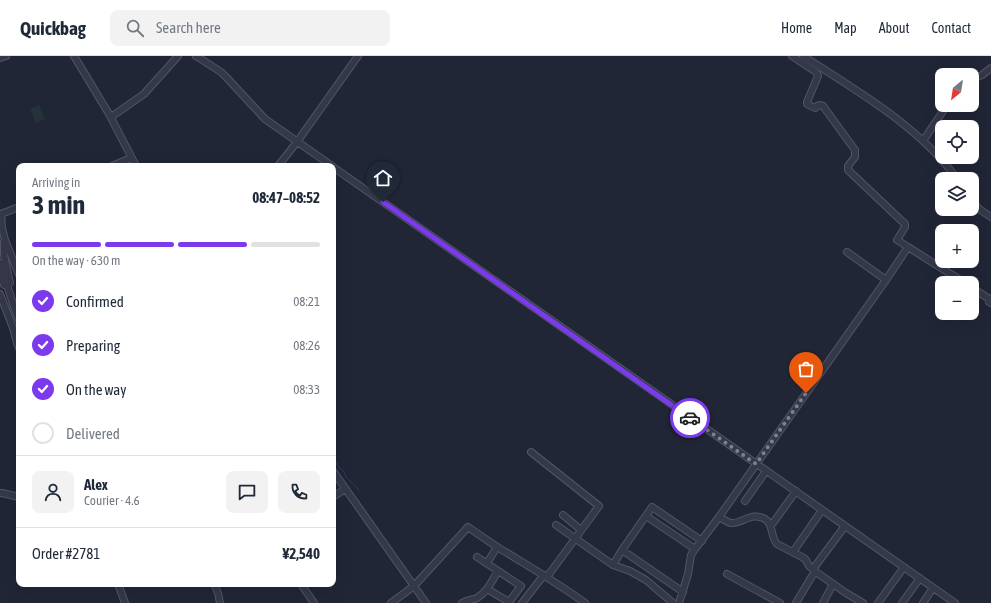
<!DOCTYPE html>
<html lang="en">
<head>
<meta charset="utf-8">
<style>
	body { margin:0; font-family:"Asap Condensed",sans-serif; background:#f2f2f3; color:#1f2937; height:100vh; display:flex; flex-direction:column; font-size:15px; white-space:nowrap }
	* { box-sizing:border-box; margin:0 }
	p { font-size:13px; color:#747a83 }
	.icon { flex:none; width:22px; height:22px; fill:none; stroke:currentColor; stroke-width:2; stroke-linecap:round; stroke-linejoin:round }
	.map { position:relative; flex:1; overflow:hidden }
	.details { position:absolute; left:16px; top:107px; width:320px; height:424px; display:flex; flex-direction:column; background:#fff; border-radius:8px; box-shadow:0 4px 16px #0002 }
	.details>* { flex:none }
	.needle { width:26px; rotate:210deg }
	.fabs { position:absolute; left:935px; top:12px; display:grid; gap:8px }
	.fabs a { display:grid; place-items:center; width:44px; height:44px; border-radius:8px; background:#fff; box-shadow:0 4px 16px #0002; font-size:20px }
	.pin { position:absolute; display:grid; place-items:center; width:34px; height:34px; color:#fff; margin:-41px -17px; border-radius:50% 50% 50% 0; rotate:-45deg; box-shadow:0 0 4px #0007 }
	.pin .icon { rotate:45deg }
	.courier { position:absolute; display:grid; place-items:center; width:40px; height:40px; margin:-20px; border:3px solid #7c3aed; border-radius:50%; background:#fff; color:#222; box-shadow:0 1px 5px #0007 }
	.head em { font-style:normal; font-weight:700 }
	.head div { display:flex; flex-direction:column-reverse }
	.head { display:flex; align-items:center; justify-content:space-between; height:68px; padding:0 16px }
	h1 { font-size:26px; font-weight:700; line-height:30px }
	.bar { display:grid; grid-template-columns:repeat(4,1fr); gap:6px 4px; align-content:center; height:48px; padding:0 16px }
	.bar i { height:5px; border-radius:3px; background:#e0e1e3 }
	.bar .active { background:#7c3aed }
	.bar p { grid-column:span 4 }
	.line { display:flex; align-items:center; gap:10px; padding:0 16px; border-top:1px solid #e0e1e3 }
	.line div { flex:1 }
	.round { display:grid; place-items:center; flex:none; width:42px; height:42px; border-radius:8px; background:#f2f2f3 }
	ol { padding:0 16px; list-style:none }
	li { display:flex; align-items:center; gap:12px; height:44px }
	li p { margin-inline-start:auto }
	li .icon { padding:4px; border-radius:50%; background:#7c3aed; color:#fff; stroke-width:4 }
	li:last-child { color:#747a83 }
	li i { width:22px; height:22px; border:2px solid #e0e1e3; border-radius:50% }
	header { display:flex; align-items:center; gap:24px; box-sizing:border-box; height:56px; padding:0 20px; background:#fff; border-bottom:1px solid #e0e1e3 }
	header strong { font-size:19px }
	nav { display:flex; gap:22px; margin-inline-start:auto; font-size:14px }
	.search { width:280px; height:36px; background:#f2f2f3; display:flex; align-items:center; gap:10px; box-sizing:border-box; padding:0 14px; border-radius:8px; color:#747a83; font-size:15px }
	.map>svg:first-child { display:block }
	.green { fill:#24333a }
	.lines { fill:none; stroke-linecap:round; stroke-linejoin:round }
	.stream { stroke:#333b5c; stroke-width:1 }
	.minor-casing { stroke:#525566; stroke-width:8 }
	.minor { stroke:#343848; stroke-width:6 }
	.done { stroke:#7d8193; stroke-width:4; stroke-dasharray:0 7.2 }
	.route { stroke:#7c3aed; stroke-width:5 }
</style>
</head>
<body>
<header>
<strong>Quickbag</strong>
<div class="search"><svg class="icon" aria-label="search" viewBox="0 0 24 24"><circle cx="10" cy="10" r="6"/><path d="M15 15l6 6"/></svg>Search here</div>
<nav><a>Home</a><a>Map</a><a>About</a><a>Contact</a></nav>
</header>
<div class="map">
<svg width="991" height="547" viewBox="0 0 991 547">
	<rect width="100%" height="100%" fill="#212637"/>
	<path class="green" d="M39,49l6,14 -9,4 -6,-14z"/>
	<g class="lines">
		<path class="stream" d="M333,402l6,9 5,5 2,5 13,13"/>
		<g class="minor-casing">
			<path id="minor" d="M74,0l35,58 27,52
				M196,0l25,16 6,6 38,41 67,47
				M792,0l24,16 2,4 -11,26v2l8,4 4,-3 4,1 32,44v7l-7,9v4l57,54v3l-8,13 11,7 -22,33
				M803,0c53,34 117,71 154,123
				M0,2l6,-2
				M972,23l10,-4 9,-7
				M111,61l33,-23 34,-38
				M923,85l24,-36
				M112,110l19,-8
				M278,110l19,-24 61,-86
				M333,111l622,436
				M972,145l7,8 12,8
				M19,151l-18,7 1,14 3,12 14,35
				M908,191l57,36
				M0,207l14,44 5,13
				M0,218l4,11 6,-2 -6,-28v-13
				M972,232l19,12 -2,2 2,1
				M0,238l13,34 4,15 2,5
				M531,396l68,54 -52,71
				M333,415l93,132
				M0,437h2l17,4
				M333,441l12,-8
				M745,445l21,-30
				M563,459l18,15
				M646,460l49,33
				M719,461c4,2 8,5 12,6 11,1 21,-12 34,-4 9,5 5,18 12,25l25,13 4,3 3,6 7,6 30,21 17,10
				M556,469l57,40 17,6 16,9 27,23
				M770,469l3,-2 23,-32
				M622,494l30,-43 50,34
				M793,496l29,-42
				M477,501l44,29 -12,16 -22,-13
				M487,507l10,-16
				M613,509l9,-15 61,42
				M813,513l32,-43
				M727,518l53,29
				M118,528l7,19
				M214,528l4,9 2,10
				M301,528l13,19
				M391,547l23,-17 54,-59c10,7 20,14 31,21 29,18 59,35 86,55
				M462,547c5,-3 10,-3 15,-5 10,-6 15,-17 21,-27
				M522,547l22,-28
				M679,547l9,-29 3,-19 4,-6 24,-32 167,-237 -39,-28
				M796,547l16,-27 4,-4
				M823,547l10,-19
				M878,547l26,-36
				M902,547l18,-25
				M923,547l10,-15"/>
		</g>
		<use href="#minor" class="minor"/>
	</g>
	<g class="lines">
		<path class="done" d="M690,362l66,46 50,-71"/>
		<path class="route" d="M383,146l307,216"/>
	</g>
</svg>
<div class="fabs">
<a><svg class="needle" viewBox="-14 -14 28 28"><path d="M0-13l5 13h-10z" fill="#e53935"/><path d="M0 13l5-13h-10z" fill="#747a83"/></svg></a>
<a><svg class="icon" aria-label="locate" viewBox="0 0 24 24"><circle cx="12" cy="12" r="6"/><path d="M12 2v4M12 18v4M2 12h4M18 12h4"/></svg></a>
<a><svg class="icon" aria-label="layers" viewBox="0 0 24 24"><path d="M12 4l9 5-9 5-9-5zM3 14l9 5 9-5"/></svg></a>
<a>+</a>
<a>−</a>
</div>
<div class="pin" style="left:806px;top:337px;background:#ea580c"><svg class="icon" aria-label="bag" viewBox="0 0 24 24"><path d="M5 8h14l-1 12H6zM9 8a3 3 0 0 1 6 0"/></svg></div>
<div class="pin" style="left:383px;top:146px;background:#1f2937"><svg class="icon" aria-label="home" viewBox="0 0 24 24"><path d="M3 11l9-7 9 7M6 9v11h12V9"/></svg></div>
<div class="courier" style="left:690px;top:362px"><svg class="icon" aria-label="car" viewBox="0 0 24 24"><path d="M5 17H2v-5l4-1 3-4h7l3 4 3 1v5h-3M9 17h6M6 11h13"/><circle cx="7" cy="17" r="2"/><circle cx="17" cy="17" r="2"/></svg></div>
<section class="details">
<div class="head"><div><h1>3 min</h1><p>Arriving in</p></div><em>08:47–08:52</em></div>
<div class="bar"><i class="active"></i><i class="active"></i><i class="active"></i><i></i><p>On the way · 630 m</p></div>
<ol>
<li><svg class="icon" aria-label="check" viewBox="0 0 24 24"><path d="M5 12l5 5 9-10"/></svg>Confirmed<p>08:21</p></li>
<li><svg class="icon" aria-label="check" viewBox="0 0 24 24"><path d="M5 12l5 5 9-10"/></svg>Preparing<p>08:26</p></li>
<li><svg class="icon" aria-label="check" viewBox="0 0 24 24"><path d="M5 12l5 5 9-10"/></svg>On the way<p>08:33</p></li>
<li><i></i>Delivered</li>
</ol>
<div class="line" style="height:72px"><a class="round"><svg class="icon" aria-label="person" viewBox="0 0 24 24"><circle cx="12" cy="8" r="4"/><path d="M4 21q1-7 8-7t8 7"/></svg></a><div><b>Alex</b><p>Courier · 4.6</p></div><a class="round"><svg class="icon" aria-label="chat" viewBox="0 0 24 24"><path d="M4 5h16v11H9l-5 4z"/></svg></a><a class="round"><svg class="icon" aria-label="phone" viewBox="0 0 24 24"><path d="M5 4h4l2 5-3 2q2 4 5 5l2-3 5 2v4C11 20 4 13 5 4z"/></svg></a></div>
<div class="line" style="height:52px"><div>Order #2781</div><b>¥2,540</b></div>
</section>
</div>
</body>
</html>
